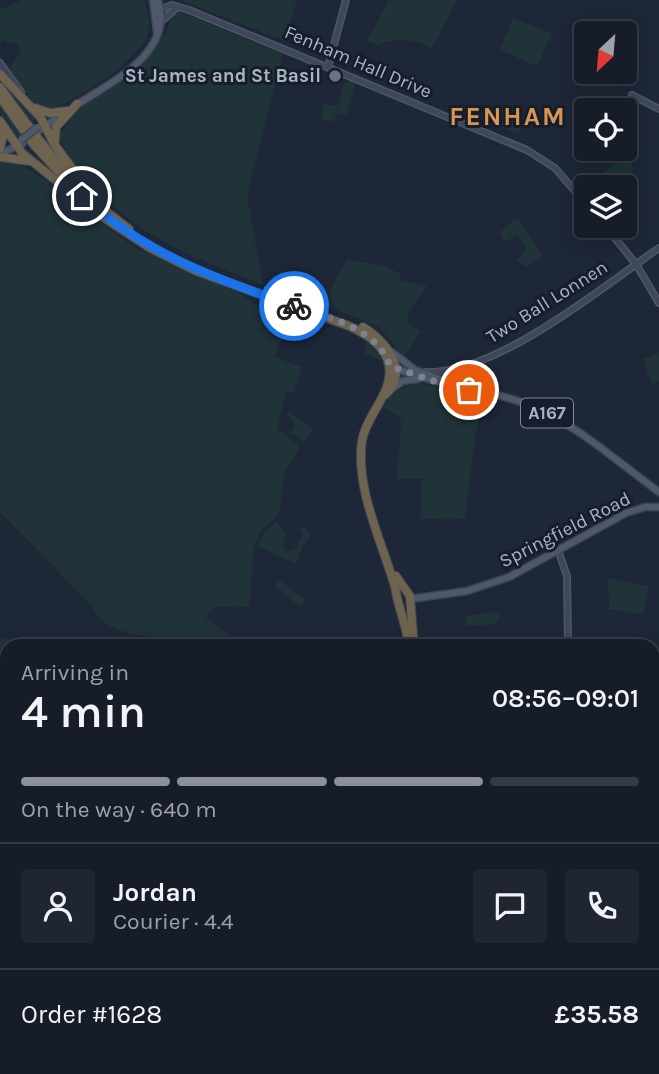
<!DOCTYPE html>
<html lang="en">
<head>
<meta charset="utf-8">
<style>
	body { margin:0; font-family:Karla,sans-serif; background:#1f2631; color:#f1f3f6; height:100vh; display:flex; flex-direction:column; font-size:26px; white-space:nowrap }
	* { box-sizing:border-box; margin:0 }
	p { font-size:23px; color:#9ea2a8 }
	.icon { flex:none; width:38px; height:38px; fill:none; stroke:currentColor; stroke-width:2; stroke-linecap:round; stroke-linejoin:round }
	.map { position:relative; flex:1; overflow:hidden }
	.panel { position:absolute; left:0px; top:639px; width:660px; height:436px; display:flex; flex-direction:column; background:#161d29; border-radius:21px 21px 0 0; box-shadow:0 4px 18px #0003,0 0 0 2px #353b46 }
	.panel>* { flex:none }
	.needle { width:46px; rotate:206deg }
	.controls { position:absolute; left:574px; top:21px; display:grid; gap:14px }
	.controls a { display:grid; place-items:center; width:63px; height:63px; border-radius:7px; background:#161d29; box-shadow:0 4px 18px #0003,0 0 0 2px #353b46; font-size:35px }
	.pin { position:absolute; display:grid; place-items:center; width:60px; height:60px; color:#fff; margin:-30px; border:4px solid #fff; border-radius:50%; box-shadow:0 2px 7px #0007 }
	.courier { position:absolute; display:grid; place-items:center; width:70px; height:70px; margin:-35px; border:5px solid #1a73e8; border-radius:50%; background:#fff; color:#222; box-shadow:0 2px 9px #0007 }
	.overview em { font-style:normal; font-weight:600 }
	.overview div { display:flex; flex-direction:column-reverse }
	.overview { display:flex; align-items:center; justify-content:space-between; height:119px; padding:0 21px }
	h1 { font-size:46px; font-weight:600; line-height:52px }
	.bar { display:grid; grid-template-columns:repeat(4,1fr); gap:10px 7px; align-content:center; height:84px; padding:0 21px }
	.bar i { height:9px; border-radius:5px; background:#353b46 }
	.bar .active { background:#8c9099 }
	.bar p { grid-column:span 4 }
	.line { display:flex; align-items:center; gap:18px; padding:0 21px; border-top:2px solid #353b46 }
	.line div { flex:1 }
	.round { display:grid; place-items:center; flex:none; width:74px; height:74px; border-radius:7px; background:#1f2631 }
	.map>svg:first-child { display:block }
	.green { fill:#203338 }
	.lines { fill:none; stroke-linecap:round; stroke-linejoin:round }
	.secondary-casing { stroke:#4f5666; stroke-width:8 }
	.primary-casing { stroke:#3b4251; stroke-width:9 }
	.highway-casing { stroke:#3c4351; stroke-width:10 }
	.secondary { stroke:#3f485a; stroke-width:5 }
	.primary { stroke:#4f5868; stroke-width:6 }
	.highway { stroke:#6e634e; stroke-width:8 }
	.primary-bridge-casing { stroke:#3b4251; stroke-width:9; stroke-linecap:butt }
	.highway-bridge-casing { stroke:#3c4351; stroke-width:10; stroke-linecap:butt }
	.primary-bridge { stroke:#4f5868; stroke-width:6 }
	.highway-bridge { stroke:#6e634e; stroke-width:8 }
	.done { stroke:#7a8293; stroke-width:7; stroke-dasharray:0 12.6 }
	.route { stroke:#1a73e8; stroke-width:9 }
	.worship-dot { fill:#6b7280; stroke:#171e2b; stroke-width:2.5 }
	.labels { text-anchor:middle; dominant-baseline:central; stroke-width:6; stroke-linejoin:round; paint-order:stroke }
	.shield { fill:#171e2b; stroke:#7f8697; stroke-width:2 }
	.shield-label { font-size:18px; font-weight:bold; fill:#abb3c5 }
	.street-label { font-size:19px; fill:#abb3c5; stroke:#171e2b }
	.poi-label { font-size:19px; font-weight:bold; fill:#abb3c5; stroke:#171e2b; text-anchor:end }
	.district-label { font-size:26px; font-weight:bold; letter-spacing:2px; fill:#d99552; stroke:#171e2b }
</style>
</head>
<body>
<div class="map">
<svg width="659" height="1074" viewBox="0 0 659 1074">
	<rect width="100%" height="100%" fill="#1e2737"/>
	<path class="green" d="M21,0h123c3,11 8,21 4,33 -8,28 -72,67 -98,77l-17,-7 -24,-34 12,-18 -5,-7 -13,-4 -3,4v-34z
		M180,0h117l-12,41z
		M389,0h68l-25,48c-20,-10 -38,-11 -55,-3l-10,-4z
		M178,11l105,43 -34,132 -1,15 15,84c-87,-34 -157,-61 -205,-148l17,-25 71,-53 20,-26 5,-16z
		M513,18l39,16 -15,32 -37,-16z
		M0,76l35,39 -2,12 -33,-44z
		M352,81l4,1 -10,33 -8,-2v-4l-4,13 -13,-3 3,-15 14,2 6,-22z
		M0,102l23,32 -5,3c-16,-6 -18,-20 -18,-35z
		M501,106l15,8 -2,5 7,9 -2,5 -30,-10 6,-16z
		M625,147l7,20 6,41 -10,6 -3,-5v-22l-36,-2 24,-20 -7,-11 7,-5z
		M12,161l23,12 100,75 106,46 41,31 -16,-4 15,7 -7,8 7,3 -6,18 27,10 -8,26 -8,-2 -9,38 22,16v4l-15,25 -5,40 -17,16 -8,16 -5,60 -35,1 -8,10 36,29h-77l2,-8c-28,-3 -62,-3 -75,-32l-92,-94v-350z
		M515,219l5,2 21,32 -1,5 -15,9 -8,-7 9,-11 -9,-14 -12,7 -6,-9z
		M347,259l41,8 12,7v6l27,6 -18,25 -1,11 13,10 -17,25 -25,-30 -57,-23z
		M368,341l11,7 6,14 -21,-9z
		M659,352v29l-7,4 -9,-26z
		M417,383l68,13 -10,39 -10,83 -45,1 2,-40h-25l4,-58 -3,-5 -16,-9 11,-14z
		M289,411l25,19 -10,12 -14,-9 5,-8 -8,-11z
		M277,521l9,15 -3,9 4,7 12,-4 -1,-5 5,-9 -4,-6 7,-1 5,9 -8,9 -7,19 -39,-18 8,-15z
		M608,578l41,8 -6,29 -34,-6z
		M279,580l27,20 -5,7 -27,-20z
		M496,612l4,2 -4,10 -30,2v-10z
		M17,637l8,1 -1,8h-17v6h-7v-14l16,2z
		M0,853l7,3v47l-7,1z
		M6,960l1,72 -7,7v-73z"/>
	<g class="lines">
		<g class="secondary-casing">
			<path id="secondary" d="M158,10l14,-5 17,5 338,140 28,18 31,36
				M162,21l15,-14
				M0,63l21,29
				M328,67l18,-67
				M632,95l27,14
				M605,226l31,38 23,39
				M424,372c71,4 177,-84 235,-124
				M558,550l9,26 1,70
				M653,695h6
				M0,948l7,-18
				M0,955l7,4
				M659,1011l-3,3 3,5
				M78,1068l10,6
				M42,1074l2,-6
				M312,1074l11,-6"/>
		</g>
		<g class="primary-casing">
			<path id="primary" d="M153,0l4,32
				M76,105c36,-23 99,-53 82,-105
				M40,130l24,-17
				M0,154l23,-11
				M392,352l23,18 38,14
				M393,367c44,19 88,20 131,36 52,20 91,57 135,89
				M393,388l10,-7 15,-2
				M410,599l57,-8 42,-14 117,-64 19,-6h14
				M0,825l7,2"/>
		</g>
		<g class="highway-casing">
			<path id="highway" d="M0,74l41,44 13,26 26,35
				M0,87c37,52 76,104 129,142
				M0,97l34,48 37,40
				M35,108l15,5 17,-2
				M0,121l22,32 73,59 55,36 46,23 153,55c17,8 37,19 40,40 5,26 -23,49 -27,75 -7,47 20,101 33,146 3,20 11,37 14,59
				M55,141l1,-14 21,-23
				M0,148l4,-17
				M0,157l29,4
				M363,327c22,13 48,45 22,68
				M396,576l14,20 4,50
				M653,917l6,-4
				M347,1074l5,-6
				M389,1074l12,-6
				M414,1074l10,-6"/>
		</g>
		<use href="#secondary" class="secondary"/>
		<use href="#primary" class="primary"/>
		<use href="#highway" class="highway"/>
		<g class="primary-bridge-casing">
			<path id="primary-bridge" d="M21,140l17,-13"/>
		</g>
		<g class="highway-bridge-casing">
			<path id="highway-bridge" d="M396,1068l3,6"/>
		</g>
		<use href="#primary-bridge" class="primary-bridge"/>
		<use href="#highway-bridge" class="highway-bridge"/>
	</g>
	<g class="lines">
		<path class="done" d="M294,306c35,12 82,21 96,60l55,19 24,5"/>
		<path class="route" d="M82,196c62,57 134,83 212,110"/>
	</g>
	<circle class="worship-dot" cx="335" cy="76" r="7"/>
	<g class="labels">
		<rect class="shield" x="521" y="398.5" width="52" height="29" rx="5"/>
		<g class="shield-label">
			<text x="547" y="413">A167</text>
		</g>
		<g class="street-label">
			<text transform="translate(358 62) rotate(23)">Fenham Hall Drive</text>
			<text transform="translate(547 302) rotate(-32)">Two Ball Lonnen</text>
			<text transform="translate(565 530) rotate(-27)">Springfield Road</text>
		</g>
		<g class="poi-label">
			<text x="321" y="76">St James and St Basil</text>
		</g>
		<g class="district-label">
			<text x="508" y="116">FENHAM</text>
		</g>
	</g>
</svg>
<div class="controls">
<a><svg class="needle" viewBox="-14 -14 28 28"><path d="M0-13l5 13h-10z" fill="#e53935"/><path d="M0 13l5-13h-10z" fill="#9ea2a8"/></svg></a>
<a><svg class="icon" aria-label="locate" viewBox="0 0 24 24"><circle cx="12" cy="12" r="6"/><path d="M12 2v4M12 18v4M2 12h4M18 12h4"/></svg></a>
<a><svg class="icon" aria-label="layers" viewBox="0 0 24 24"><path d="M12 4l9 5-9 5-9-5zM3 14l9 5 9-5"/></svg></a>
</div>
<div class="pin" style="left:469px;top:390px;background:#ea580c"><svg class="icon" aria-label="bag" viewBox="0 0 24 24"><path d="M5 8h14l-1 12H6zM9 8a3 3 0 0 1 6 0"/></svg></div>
<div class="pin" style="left:82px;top:196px;background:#1f2937"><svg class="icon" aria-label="home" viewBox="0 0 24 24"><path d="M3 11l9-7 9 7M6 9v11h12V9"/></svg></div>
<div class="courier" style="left:294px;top:306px"><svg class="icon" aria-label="bike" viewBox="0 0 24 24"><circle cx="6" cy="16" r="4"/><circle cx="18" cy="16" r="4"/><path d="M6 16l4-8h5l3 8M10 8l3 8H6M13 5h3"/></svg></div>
<section class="panel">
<div class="overview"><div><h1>4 min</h1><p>Arriving in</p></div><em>08:56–09:01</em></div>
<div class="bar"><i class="active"></i><i class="active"></i><i class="active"></i><i></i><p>On the way · 640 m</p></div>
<div class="line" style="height:126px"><a class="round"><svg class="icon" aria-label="person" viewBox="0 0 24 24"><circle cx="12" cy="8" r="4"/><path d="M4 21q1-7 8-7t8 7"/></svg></a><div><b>Jordan</b><p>Courier · 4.4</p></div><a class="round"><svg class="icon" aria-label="chat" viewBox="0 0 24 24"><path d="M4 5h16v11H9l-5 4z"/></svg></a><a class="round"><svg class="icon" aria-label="phone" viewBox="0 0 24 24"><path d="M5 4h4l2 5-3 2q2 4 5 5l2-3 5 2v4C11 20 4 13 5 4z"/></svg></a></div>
<div class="line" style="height:91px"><div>Order #1628</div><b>£35.58</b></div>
</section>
</div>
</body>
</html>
